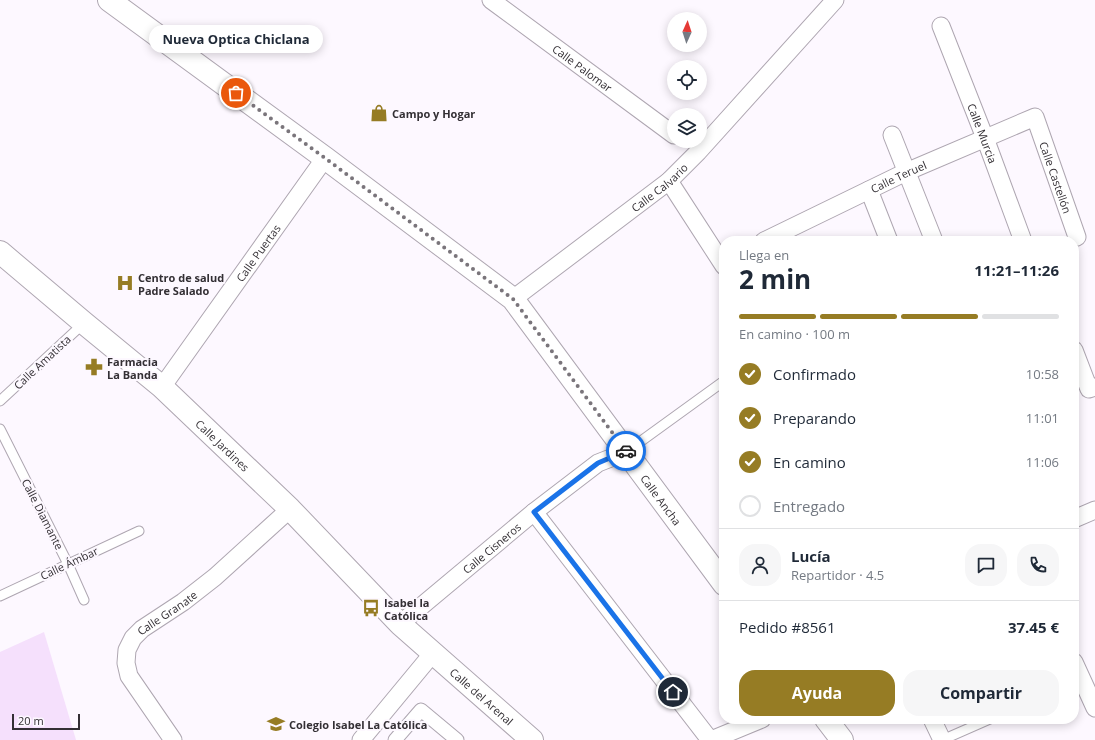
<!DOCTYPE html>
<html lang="es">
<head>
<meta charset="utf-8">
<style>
	body { margin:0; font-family:"Open Sans",sans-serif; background:#f6f6f7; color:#1f2937; height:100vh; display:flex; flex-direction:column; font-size:15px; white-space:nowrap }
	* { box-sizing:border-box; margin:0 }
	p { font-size:13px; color:#747a83 }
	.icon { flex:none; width:22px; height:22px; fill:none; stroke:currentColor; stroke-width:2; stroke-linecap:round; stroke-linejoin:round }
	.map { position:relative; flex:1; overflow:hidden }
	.side { position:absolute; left:719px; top:236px; width:360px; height:488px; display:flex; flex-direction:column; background:#fff; border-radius:16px; box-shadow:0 2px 10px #0003 }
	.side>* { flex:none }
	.needle { width:26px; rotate:3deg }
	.buttons { position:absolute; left:667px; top:12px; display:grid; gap:8px }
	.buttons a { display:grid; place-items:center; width:40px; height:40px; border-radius:50%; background:#fff; box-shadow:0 2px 10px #0003; font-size:20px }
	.scale { position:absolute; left:12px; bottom:10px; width:68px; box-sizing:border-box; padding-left:4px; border:2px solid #332f34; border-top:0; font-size:11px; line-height:14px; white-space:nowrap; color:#332f34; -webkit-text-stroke:3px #fdf8ff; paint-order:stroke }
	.pin { position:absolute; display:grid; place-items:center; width:34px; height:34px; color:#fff; margin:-17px; border:2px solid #fff; border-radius:50%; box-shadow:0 1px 4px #0007 }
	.courier { position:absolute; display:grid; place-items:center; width:40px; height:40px; margin:-20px; border:3px solid #1a73e8; border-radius:50%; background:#fff; color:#222; box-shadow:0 1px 5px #0007 }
	.bubble { position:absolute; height:28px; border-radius:14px; background:#fff; box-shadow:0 2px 10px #0003; font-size:13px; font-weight:700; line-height:28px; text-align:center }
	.overview em { font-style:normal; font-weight:700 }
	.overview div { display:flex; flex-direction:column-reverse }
	.overview { display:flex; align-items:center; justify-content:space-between; height:68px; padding:0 20px }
	h1 { font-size:26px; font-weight:700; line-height:30px }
	.bar { display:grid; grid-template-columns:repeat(4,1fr); gap:6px 4px; align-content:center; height:48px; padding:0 20px }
	.bar i { height:5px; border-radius:3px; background:#e0e1e3 }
	.bar .current { background:#967c24 }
	.bar p { grid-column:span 4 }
	.line { display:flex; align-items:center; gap:10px; padding:0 20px; border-top:1px solid #e0e1e3 }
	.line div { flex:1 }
	.round { display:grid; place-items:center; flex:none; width:42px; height:42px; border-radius:16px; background:#f6f6f7 }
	ol { padding:0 20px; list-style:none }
	li { display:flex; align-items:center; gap:12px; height:44px }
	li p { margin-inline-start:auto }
	li .icon { padding:4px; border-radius:50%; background:#967c24; color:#fff; stroke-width:4 }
	li:last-child { color:#747a83 }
	li i { width:22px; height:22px; border:2px solid #e0e1e3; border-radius:50% }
	.primary-button { display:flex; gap:8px; margin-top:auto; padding:8px 20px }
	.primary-button a { flex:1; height:46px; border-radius:16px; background:#967c24; color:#fff; font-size:16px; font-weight:700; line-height:46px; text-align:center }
	.primary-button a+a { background:#f6f6f7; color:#1f2937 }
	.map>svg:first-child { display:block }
	.green { fill:#f5e0fc }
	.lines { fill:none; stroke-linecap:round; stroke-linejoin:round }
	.service-casing { stroke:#aea6b1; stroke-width:11 }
	.pedestrian-casing { stroke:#aea6b1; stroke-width:15 }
	.minor-casing { stroke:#aea6b1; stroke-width:19 }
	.tertiary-casing { stroke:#aea6b1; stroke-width:24 }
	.secondary-casing { stroke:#aea6b1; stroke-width:24 }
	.service { stroke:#fff; stroke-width:9 }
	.pedestrian { stroke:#fff; stroke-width:13 }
	.minor { stroke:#fff; stroke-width:17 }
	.tertiary { stroke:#fff; stroke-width:22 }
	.secondary { stroke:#fff; stroke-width:22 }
	.done { stroke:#7a757b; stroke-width:4; stroke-dasharray:0 7.2 }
	.route { stroke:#1a73e8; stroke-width:5 }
	.labels { text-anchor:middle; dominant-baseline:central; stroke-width:4; stroke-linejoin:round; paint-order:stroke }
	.street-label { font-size:11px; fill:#332f34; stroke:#fdf8ff }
	.poi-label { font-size:11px; font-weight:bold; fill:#332f34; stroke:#fdf8ff; text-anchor:start }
</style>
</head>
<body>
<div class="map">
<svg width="1095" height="740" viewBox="0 0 1095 740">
	<rect width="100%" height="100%" fill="#fdf8ff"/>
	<path class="green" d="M44,632l32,108h-76v-88z"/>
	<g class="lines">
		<g class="service-casing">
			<path id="service" d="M0,401l84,-78
				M0,429l68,135 16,36
				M626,452l98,-71
				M0,596l139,-65
				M942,740l48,-21"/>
		</g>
		<g class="pedestrian-casing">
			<path id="pedestrian" d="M395,740l26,-30 36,30"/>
		</g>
		<g class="minor-casing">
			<g id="minor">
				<path id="s1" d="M491,0l183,135"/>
				<path id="s2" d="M941,26l44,112 38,103"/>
				<path d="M892,135l42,106"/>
				<path d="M669,181l55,85"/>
				<path d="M869,190l20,51"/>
				<path id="s3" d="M764,241l142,-69 129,-55 42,120"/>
				<path id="s4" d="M513,299l156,-118 29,-29 137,-152"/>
				<path d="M1074,350l15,39 6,-2"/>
				<path id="s5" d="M162,387l163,-229"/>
				<path d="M534,512l176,228"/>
				<path d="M1074,519l21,-9"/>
				<path id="s6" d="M400,624l134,-112 64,-49 28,-11"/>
				<path d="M1074,662l21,46"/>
				<path d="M932,719l10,21"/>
				<path id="s7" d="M173,740l-44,-64 -3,-13 1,-13 6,-12 9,-9 41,-27 32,-25 75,-68"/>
				<path d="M361,740l72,-87"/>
				<path d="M711,740l51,-21"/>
			</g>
		</g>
		<g class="tertiary-casing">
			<g id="tertiary">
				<path id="s8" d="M0,252l84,71 78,64 128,122 110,115 132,116"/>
			</g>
		</g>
		<g class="secondary-casing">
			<g id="secondary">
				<path id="s9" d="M109,0l216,158 188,141 211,285"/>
				<path d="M826,719l16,21"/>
			</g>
		</g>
		<use href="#service" class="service"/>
		<use href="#pedestrian" class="pedestrian"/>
		<use href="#minor" class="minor"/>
		<use href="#tertiary" class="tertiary"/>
		<use href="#secondary" class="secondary"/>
	</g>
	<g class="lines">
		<path class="done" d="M236,93l89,65 188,141 113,152"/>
		<path class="route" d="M626,451l-28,12 -64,49 139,180"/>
	</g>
	<defs>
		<g id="shop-bare" transform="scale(1.38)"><path d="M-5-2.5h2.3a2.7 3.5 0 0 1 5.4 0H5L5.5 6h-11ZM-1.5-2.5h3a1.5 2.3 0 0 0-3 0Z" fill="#967c24" stroke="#fdf8ff" stroke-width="2.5" paint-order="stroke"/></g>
		<g id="hospital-bare" transform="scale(1.38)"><path d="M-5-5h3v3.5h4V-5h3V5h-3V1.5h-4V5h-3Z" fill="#967c24" stroke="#fdf8ff" stroke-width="2.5" paint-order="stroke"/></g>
		<g id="pharmacy-bare" transform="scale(1.38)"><path d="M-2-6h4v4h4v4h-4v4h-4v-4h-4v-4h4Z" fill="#967c24" stroke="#fdf8ff" stroke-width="2.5" paint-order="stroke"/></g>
		<g id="bus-bare" transform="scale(1.38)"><path d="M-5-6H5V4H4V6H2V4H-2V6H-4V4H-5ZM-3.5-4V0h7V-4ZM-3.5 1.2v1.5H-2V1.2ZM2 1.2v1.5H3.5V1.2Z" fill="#967c24" stroke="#fdf8ff" stroke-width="2.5" paint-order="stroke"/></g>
		<g id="school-bare" transform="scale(1.38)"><path d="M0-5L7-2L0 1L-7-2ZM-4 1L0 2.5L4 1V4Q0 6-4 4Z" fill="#967c24" stroke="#fdf8ff" stroke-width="2.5" paint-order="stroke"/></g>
	</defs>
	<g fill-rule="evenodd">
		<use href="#shop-bare" x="379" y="113"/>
		<use href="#hospital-bare" x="125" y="283"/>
		<use href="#pharmacy-bare" x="94" y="367"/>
		<use href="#bus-bare" x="371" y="608"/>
		<use href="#school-bare" x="276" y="724"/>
	</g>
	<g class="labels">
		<g class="street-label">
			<text stroke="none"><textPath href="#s1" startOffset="114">Calle Palomar</textPath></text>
			<text stroke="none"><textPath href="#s2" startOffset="115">Calle Murcia</textPath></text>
			<text stroke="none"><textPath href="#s3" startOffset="149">Calle Teruel</textPath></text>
			<text stroke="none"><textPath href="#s3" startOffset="362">Calle Castellón</textPath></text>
			<text stroke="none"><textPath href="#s4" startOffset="184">Calle Calvario</textPath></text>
			<text stroke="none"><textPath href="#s5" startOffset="165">Calle Puertas</textPath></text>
			<text transform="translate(42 362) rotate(-43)">Calle Amatista</text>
			<text stroke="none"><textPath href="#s8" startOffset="295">Calle Jardines</textPath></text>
			<text stroke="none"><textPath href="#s9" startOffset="752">Calle Ancha</textPath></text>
			<text transform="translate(43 514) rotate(63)">Calle Diamante</text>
			<text stroke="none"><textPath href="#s6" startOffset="119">Calle Cisneros</textPath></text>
			<text transform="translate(69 563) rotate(-25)">Calle Ámbar</text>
			<text stroke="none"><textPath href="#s7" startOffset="160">Calle Granate</textPath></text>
			<text stroke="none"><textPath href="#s8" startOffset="656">Calle del Arenal</textPath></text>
		</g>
		<g class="poi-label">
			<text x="392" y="113">Campo y Hogar</text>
			<text x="138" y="277">Centro de salud<tspan x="138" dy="13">Padre Salado</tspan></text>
			<text x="107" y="361">Farmacia<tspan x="107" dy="13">La Banda</tspan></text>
			<text x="384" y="602">Isabel la<tspan x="384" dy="13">Católica</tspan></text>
			<text x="289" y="724">Colegio Isabel La Católica</text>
		</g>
	</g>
</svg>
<div class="buttons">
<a><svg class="needle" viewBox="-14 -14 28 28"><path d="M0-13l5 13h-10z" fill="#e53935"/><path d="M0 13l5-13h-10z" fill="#747a83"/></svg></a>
<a><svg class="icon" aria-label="locate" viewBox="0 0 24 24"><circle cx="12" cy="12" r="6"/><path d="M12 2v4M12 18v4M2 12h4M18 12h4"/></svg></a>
<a><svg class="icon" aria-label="layers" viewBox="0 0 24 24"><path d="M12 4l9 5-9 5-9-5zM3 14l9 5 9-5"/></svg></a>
</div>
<div class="scale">20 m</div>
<div class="pin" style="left:236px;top:93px;background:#ea580c"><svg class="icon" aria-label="bag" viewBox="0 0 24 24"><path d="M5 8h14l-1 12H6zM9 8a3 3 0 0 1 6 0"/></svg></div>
<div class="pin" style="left:673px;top:692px;background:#1f2937"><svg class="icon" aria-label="home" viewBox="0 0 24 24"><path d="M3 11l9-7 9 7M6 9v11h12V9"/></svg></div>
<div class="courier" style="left:626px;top:451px"><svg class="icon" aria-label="car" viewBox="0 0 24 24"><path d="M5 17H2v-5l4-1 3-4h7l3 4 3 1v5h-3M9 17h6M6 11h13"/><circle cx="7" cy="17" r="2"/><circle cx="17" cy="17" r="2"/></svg></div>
<div class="bubble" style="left:149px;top:25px;width:174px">Nueva Optica Chiclana</div>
<section class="side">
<div class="overview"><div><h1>2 min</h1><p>Llega en</p></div><em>11:21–11:26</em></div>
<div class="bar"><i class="current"></i><i class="current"></i><i class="current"></i><i></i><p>En camino · 100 m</p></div>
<ol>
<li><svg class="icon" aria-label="check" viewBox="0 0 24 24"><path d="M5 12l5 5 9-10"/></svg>Confirmado<p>10:58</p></li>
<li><svg class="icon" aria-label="check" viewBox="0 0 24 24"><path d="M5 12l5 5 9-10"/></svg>Preparando<p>11:01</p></li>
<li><svg class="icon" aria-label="check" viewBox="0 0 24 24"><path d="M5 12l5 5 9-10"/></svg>En camino<p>11:06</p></li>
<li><i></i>Entregado</li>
</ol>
<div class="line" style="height:72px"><a class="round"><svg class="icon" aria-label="person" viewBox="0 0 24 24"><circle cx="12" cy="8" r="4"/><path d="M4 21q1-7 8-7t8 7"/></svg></a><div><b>Lucía</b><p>Repartidor · 4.5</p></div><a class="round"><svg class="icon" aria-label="chat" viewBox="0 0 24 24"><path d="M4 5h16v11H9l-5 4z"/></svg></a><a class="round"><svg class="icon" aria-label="phone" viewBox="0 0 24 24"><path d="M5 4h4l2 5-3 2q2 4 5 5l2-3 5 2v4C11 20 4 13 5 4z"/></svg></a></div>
<div class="line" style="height:52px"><div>Pedido #8561</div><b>37.45 €</b></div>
<div class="primary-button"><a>Ayuda</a><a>Compartir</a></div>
</section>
</div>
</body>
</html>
